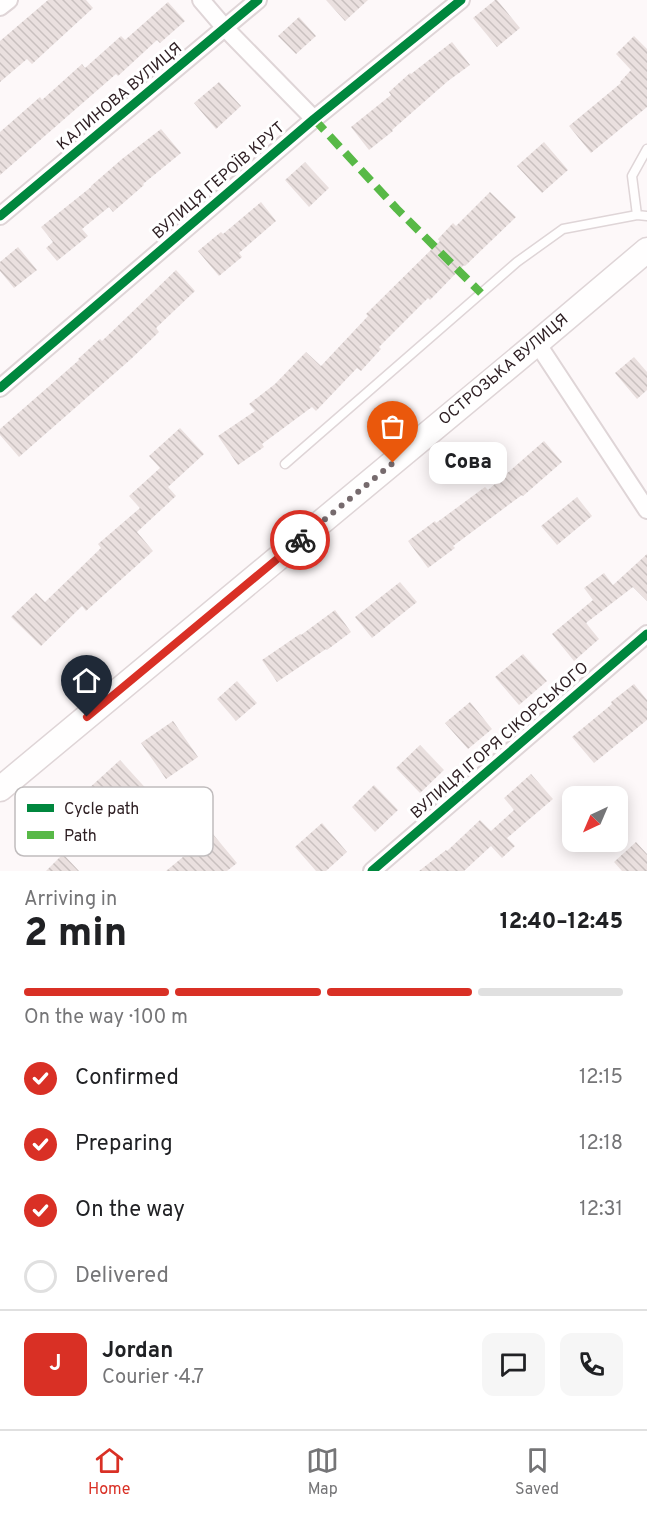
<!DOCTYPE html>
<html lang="en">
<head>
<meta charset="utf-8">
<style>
	body { margin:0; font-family:Overpass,sans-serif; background:#f6f6f6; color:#202124; height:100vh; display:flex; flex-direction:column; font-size:22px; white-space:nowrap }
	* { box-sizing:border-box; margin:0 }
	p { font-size:20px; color:#757577 }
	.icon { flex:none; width:33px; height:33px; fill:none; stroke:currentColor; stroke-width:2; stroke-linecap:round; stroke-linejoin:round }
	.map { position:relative; height:871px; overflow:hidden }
	.drawer { display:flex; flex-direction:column; background:#fff; flex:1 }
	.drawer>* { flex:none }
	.needle { width:39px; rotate:224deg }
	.tools { position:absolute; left:562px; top:786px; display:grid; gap:12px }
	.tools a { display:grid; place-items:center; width:66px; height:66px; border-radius:12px; background:#fff; box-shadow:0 3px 15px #0003; font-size:30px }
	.pin { position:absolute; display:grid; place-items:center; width:51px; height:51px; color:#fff; margin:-62px -26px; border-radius:50% 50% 50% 0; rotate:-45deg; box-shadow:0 0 6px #0007 }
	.pin .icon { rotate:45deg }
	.courier { position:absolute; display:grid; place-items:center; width:60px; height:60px; margin:-30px; border:4px solid #d93025; border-radius:50%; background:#fff; color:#222; box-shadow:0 2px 8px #0007 }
	.bubble { position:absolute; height:42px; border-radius:12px; background:#fff; box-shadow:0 3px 15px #0003; font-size:20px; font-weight:800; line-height:42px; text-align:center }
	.overview em { font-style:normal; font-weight:800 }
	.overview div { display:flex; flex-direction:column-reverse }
	.overview { display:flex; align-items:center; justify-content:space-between; height:102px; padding:0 24px }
	h1 { font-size:39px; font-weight:800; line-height:45px }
	.bar { display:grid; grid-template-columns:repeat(4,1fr); gap:9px 6px; align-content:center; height:72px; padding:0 24px }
	.bar i { height:8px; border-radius:4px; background:#e0e0e0 }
	.bar .on { background:#d93025 }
	.bar p { grid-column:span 4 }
	.line { display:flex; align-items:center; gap:15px; padding:0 24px; border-top:2px solid #e0e0e0 }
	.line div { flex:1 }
	.round { display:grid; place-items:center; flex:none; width:63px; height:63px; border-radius:12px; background:#f6f6f6 }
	ol { padding:0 24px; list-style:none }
	li { display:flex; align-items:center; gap:18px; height:66px }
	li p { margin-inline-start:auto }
	li .icon { padding:6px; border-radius:50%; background:#d93025; color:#fff; stroke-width:4 }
	li:last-child { color:#757577 }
	li i { width:33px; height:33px; border:3px solid #e0e0e0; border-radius:50% }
	.dock { display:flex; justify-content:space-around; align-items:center; height:84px; border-top:2px solid #e0e0e0; background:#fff; font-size:16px; color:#757577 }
	.dock a { display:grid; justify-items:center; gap:3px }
	.dock .on { color:#d93025 }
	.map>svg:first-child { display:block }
	.building { fill:url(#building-back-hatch) }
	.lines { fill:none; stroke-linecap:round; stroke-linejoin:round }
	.lane-casing { stroke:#dfd5d7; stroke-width:11 }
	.street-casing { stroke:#dfd5d7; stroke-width:20 }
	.secondary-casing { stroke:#dfd5d7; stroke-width:27 }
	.lane { stroke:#fffefe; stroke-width:8 }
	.street { stroke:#fffefe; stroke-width:16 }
	.secondary { stroke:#fffefe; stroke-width:24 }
	.quiet { stroke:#58b947; stroke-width:8; stroke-dasharray:15 8; stroke-linecap:butt }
	.cycleway-casing { stroke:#fff; stroke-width:13 }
	.cycleway { stroke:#00873e; stroke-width:9 }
	.done { stroke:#766a6d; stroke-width:6; stroke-dasharray:0 10.8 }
	.route { stroke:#d93025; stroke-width:8 }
	.labels { text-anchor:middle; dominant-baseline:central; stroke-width:6; stroke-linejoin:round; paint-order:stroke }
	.street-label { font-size:16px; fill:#2d1e22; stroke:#fff }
	.key { fill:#fff; stroke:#c0bcbd; stroke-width:1.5 }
	.key-label { font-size:16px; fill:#2d1e22 }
</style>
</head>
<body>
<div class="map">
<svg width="647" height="871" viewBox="0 0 647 871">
	<defs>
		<pattern id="building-back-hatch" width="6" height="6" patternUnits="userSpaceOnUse" patternTransform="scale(1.5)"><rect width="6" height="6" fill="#eae0df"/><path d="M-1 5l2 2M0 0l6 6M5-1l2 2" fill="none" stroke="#c9c0bf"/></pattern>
	</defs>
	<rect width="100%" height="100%" fill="#fdf8f9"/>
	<path class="building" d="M48,0h38l7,8 -61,56 -5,-5 -27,23v-41z
		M326,0h42l-23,21z
		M495,0h2l23,28 -23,19 -24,-29z
		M168,2l17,19 -25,22 -3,-3 -39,36 -2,-2 -116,101v-43l40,-35 2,3 40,-36 3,4 36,-32 4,4z
		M299,17l17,19 -20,18 -18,-18z
		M634,36l13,13v58l-56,46 -22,-27 52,-43 -1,-1 11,-12 -15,-16z
		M452,42l18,23 -22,16 -56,49 1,1 -24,19 -18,-23 40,-32 -2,-3 21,-19 1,1z
		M219,82l22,24 -25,23 -22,-26z
		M161,129l20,24 -38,31 1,1 -31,27 -4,-5 -27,22 6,7 -31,25 -11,-13 7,-6 -12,-15 50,-40v-1l31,-27z
		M544,142l24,28 -26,23 -25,-27z
		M305,162l24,26 -20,19 -24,-27z
		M490,192l26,25 -51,49 -1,-1 -34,35 -2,-2 -49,49 2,2 -20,22 -4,-3 -41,43 -4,-4 -50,37 2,3 -26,18 -20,-29 37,-25 -6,-7 26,-20 31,-32 15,14 47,-50 -2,-2 74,-73 -2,-2 15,-16 3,3z
		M261,202l15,19 -37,32 3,4 -23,19 -21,-25 23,-19 2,2z
		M18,247l19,23 -23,18 -14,-17v-9z
		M176,270l19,21 -39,37 3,4 -28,27 -112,98 -19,-22v-6l79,-69 -1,-1 22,-20 2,2z
		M634,357l13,15v18l-10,9 -22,-26z
		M180,428l24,26 -36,33 8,9 -39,36 16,19 -67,60 -4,-5 -41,40 -30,-29 25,-24 9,9 56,-54 -3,-4 42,-36 -11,-12 31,-28 -11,-12z
		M544,441l18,21 -39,34 -1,-1 -69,51 2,2 -27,20 -20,-27 27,-20 1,2 49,-36 3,3z
		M577,497l15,19 -35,29 -16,-19z
		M647,554v47l-14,-14 -47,36 13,16 -25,22 -22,-27 41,-34 -9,-12 20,-15 9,12z
		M400,582l17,20 -45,36 -17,-21z
		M335,610l16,22 -24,18 -1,-1 -49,33 -15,-22 38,-26 1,1z
		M523,654l24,27 -28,24 -24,-28z
		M237,681l20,22 -21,18 -19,-22z
		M634,684l13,16v20l-53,43 -22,-26 40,-33 -1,-2z
		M470,702l22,27 -24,20 -23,-26z
		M173,721l25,36 -32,22 -25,-36z
		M420,745l24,25 -24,23 -24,-25z
		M120,760l31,34 -45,41 -31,-34z
		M531,774l22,25 -46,39 8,8 -13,12 -11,-12 -27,25h-45l27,-21 1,1 33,-31 11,11 23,-21 -10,-12z
		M374,785l24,25 -23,22 -23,-25z
		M322,823l25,29 -21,19h-10l-21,-24z
		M212,833l25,30 -10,8h-61z
		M636,842l11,12v17h-25l-8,-9z
		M63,854l16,17h-33z"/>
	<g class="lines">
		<g class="lane-casing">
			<path id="lane" d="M637,215l-5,-39 15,-27
				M285,464l232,-202 46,-33 74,-14 10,1"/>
		</g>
		<g class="street-casing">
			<path id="street" d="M201,0l24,28 89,91
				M0,7l9,-7
				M0,216l258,-216
				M537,343l110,167
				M0,388l314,-269 147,-119
				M372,871l275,-237"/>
		</g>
		<g class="secondary-casing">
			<path id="secondary" d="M0,789l537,-446 110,-93"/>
		</g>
		<use href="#lane" class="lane"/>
		<use href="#street" class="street"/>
		<use href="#secondary" class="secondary"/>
		<path class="quiet" d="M314,119l83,90 84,84"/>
		<g class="cycleway-casing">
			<path id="cycleway" d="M0,216l258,-216
				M0,388l314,-269 147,-119
				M372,871l275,-237"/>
		</g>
		<use href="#cycleway" class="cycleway"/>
	</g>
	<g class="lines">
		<path class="done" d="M300,540l93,-77"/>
		<path class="route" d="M87,717l213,-177"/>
	</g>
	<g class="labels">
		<g class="street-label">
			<text transform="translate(120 97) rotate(-40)">КАЛИНОВА ВУЛИЦЯ</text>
			<text transform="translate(219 181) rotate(-41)">ВУЛИЦЯ ГЕРОЇВ КРУТ</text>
			<text transform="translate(504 370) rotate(-40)">ОСТРОЗЬКА ВУЛИЦЯ</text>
			<text transform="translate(500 741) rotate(-41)">ВУЛИЦЯ ІГОРЯ СІКОРСЬКОГО</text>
		</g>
	</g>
	<rect x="15" y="787" width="198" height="69" rx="9" class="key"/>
	<rect x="27" y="804" width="27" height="8" fill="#00873e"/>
	<rect x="27" y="831" width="27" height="8" fill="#58b947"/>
	<g class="key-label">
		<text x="64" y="814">Cycle path</text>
		<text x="64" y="841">Path</text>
	</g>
</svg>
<div class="tools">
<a><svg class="needle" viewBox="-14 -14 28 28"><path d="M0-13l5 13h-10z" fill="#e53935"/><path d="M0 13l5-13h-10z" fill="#757577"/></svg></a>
</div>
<div class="pin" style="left:393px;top:463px;background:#ea580c"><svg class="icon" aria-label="bag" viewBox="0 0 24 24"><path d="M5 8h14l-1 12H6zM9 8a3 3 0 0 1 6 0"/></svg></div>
<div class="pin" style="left:87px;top:717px;background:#1f2937"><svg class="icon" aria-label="home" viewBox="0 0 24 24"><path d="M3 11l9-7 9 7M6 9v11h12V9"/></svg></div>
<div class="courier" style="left:300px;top:540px"><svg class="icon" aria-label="bike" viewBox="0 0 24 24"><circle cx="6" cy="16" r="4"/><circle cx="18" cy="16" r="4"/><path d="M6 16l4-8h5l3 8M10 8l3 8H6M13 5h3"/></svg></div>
<div class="bubble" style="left:429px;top:442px;width:78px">Сова</div>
</div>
<section class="drawer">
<div class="overview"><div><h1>2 min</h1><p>Arriving in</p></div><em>12:40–12:45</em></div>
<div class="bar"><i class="on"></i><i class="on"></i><i class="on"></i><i></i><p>On the way · 100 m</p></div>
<ol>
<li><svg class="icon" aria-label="check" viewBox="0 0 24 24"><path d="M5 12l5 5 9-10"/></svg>Confirmed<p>12:15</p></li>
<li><svg class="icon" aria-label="check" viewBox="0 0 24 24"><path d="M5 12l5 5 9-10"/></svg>Preparing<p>12:18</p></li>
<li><svg class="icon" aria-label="check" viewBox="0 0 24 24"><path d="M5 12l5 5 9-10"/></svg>On the way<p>12:31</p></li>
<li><i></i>Delivered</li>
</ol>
<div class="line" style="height:108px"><b class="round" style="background:#d93025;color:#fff">J</b><div><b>Jordan</b><p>Courier · 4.7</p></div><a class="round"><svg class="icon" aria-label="chat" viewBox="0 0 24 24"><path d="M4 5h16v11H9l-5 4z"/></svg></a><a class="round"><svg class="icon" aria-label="phone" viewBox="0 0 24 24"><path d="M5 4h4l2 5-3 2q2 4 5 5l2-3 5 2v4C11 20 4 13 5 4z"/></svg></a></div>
</section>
<nav class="dock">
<a class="on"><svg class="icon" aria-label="home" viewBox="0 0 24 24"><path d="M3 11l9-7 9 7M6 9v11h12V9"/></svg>Home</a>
<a><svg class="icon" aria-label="map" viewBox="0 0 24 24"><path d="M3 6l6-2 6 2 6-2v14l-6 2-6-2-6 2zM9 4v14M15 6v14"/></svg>Map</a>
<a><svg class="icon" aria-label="saved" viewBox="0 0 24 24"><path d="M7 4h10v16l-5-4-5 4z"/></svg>Saved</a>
</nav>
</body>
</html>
